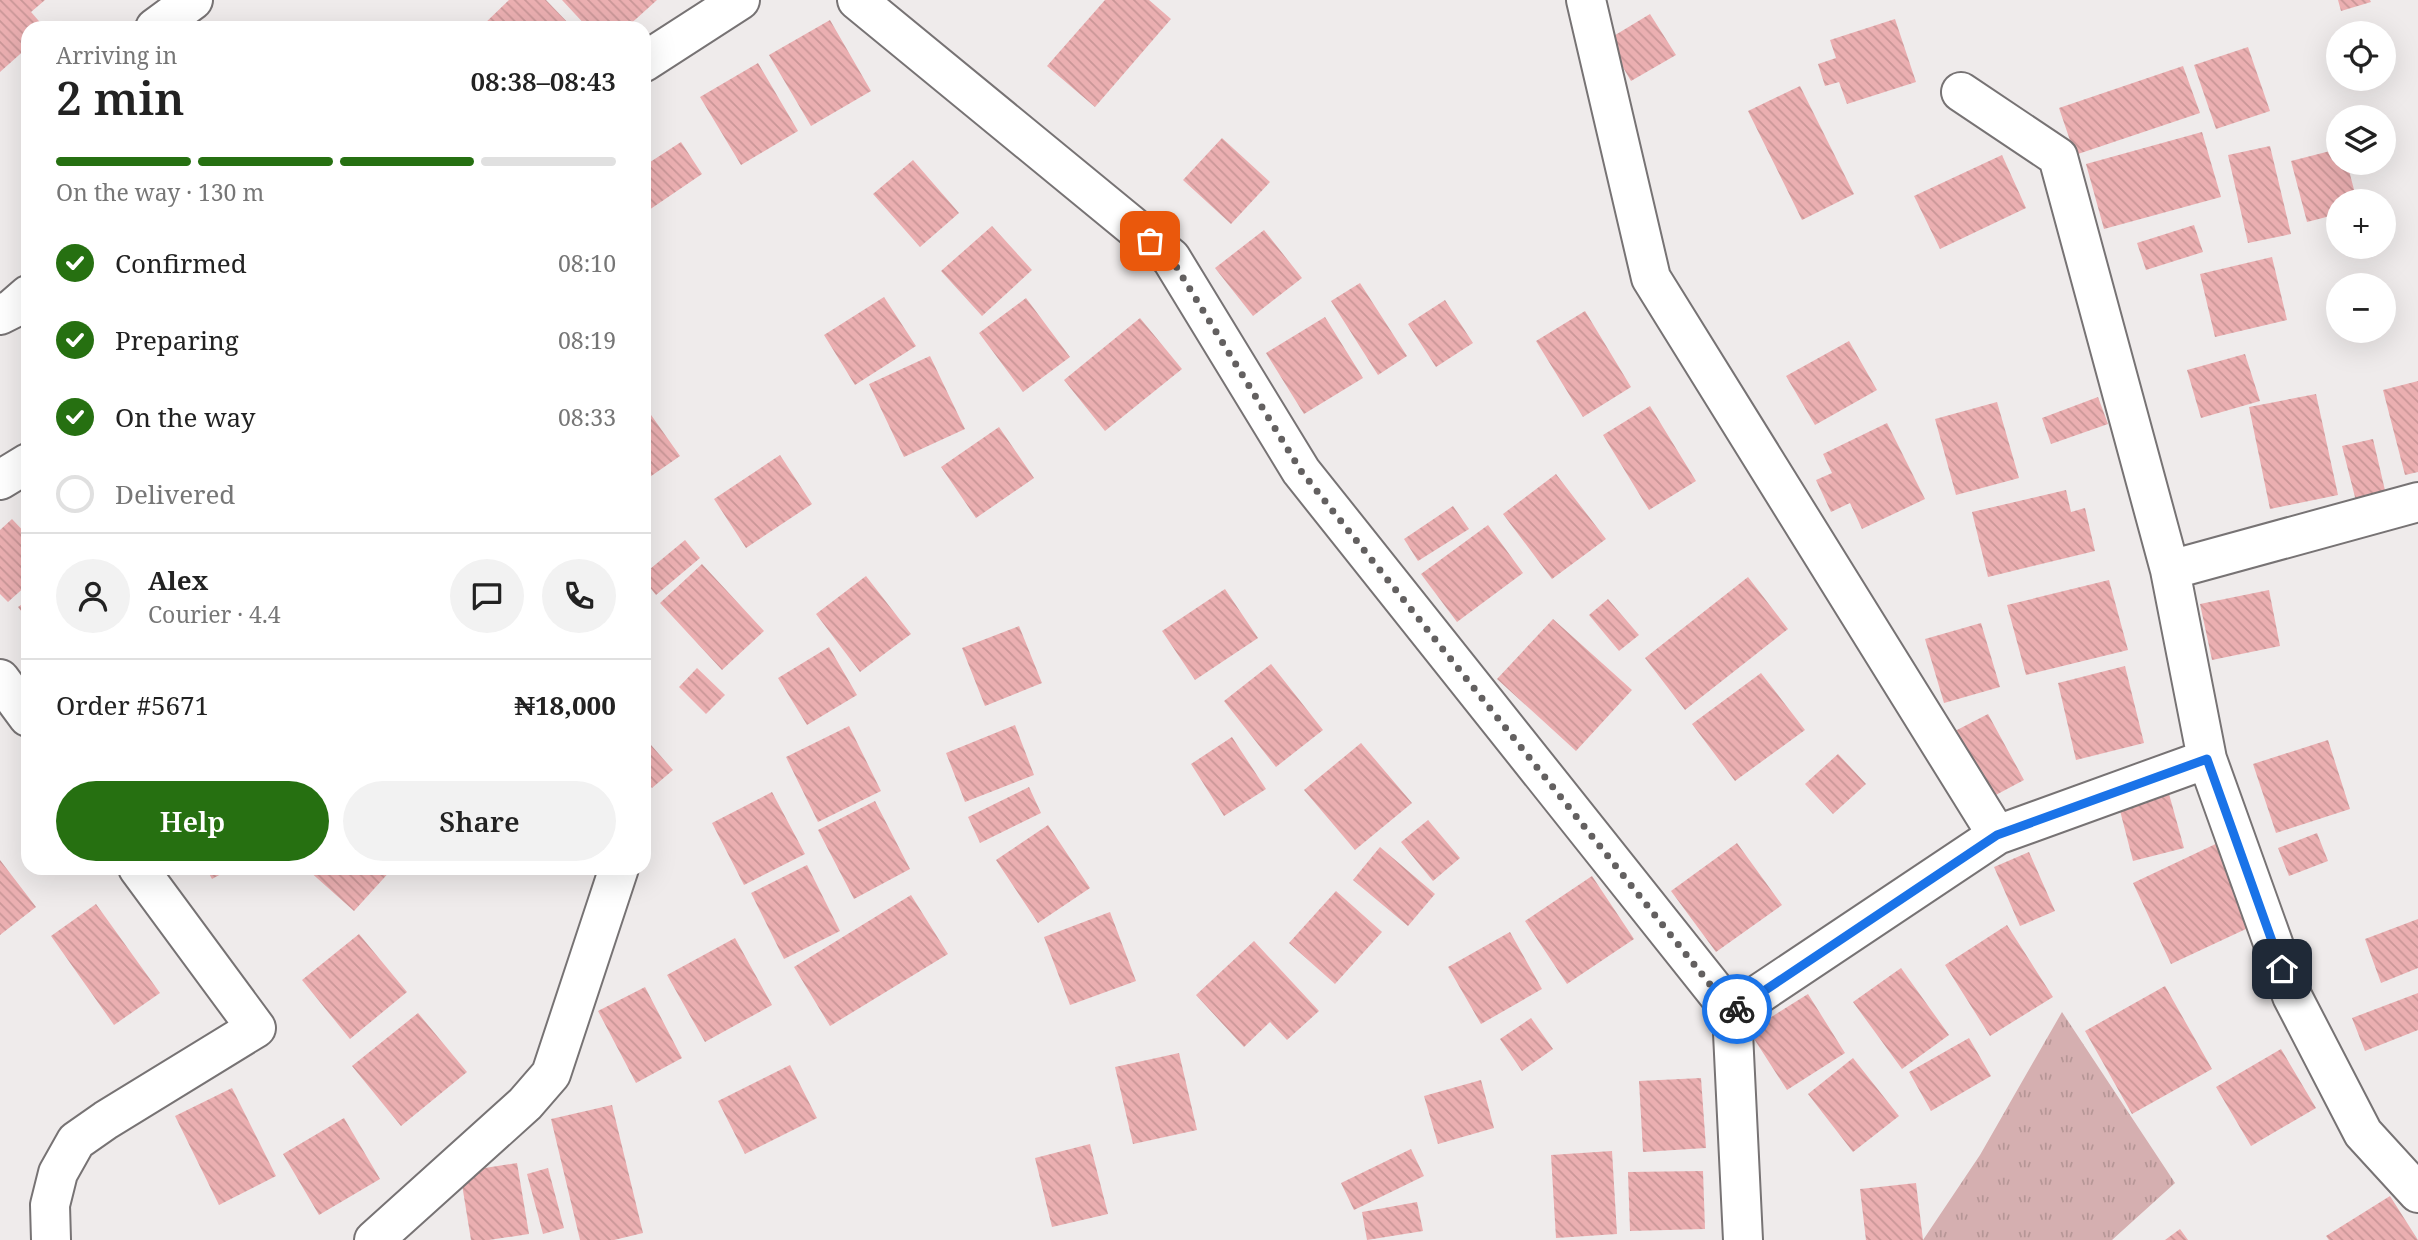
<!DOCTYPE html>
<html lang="en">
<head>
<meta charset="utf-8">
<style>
	body { margin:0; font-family:"Noto Serif",serif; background:#f2f2f2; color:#222; height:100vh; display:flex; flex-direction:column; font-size:26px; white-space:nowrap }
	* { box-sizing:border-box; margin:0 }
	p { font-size:23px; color:#767676 }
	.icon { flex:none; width:38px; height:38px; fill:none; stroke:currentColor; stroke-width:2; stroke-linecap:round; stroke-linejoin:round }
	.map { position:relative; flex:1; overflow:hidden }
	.panel { position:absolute; left:21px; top:21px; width:630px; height:854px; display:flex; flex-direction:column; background:#fff; border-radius:21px; box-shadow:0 7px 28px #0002 }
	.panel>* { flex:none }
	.controls { position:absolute; left:2326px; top:21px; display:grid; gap:14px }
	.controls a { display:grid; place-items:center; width:70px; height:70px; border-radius:50%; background:#fff; box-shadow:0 7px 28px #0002; font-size:35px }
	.pin { position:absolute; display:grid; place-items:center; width:60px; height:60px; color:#fff; margin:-30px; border-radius:14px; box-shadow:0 4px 10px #0006 }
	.courier { position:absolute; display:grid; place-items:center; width:70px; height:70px; margin:-35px; border:5px solid #1a73e8; border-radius:50%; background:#fff; color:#222; box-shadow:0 2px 9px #0007 }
	.head em { font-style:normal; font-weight:600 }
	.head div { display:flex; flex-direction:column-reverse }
	.head { display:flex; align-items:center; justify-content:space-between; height:119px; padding:0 35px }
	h1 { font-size:46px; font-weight:600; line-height:52px }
	.bar { display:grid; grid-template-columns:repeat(4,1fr); gap:10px 7px; align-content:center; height:84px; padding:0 35px }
	.bar i { height:9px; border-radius:5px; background:#e0e0e0 }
	.bar .on { background:#267011 }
	.bar p { grid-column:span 4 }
	.line { display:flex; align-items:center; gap:18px; padding:0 35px; border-top:2px solid #e0e0e0 }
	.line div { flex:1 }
	.round { display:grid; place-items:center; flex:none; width:74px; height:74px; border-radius:37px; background:#f2f2f2 }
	ol { padding:0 35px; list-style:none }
	li { display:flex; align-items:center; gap:21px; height:77px }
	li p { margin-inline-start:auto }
	li .icon { padding:7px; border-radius:50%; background:#267011; color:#fff; stroke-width:4 }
	li:last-child { color:#767676 }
	li i { width:38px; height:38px; border:4px solid #e0e0e0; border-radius:50% }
	.cta { display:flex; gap:14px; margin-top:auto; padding:14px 35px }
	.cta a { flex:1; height:80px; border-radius:42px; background:#267011; color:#fff; font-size:28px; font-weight:600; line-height:80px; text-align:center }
	.cta a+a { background:#f2f2f2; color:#222 }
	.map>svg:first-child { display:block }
	.grass { fill:url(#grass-tufts) }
	.building { fill:url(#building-back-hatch) }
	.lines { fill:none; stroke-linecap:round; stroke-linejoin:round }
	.minor-casing { stroke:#777374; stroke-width:42 }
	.minor { stroke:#fff; stroke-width:38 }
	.done { stroke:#636060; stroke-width:7; stroke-dasharray:0 12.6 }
	.route { stroke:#1a73e8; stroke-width:9 }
</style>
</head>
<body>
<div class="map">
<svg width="2418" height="1240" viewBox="0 0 2418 1240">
	<defs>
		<pattern id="grass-tufts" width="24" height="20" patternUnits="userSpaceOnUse" patternTransform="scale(1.75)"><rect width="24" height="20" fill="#d5afb0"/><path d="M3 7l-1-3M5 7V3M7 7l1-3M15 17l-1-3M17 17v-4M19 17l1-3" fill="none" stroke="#b69696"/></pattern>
		<pattern id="building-back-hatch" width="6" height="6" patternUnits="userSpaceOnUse" patternTransform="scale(1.75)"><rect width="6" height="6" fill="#ebafb1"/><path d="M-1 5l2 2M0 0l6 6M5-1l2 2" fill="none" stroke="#c99697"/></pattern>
	</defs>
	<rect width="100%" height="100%" fill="#efebeb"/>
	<path class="grass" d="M2062,1012l113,171 -63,57h-189l57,-85z"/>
	<path class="building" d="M0,0h45l-14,12 14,16h-17v19l-28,25z
		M509,0h37l27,28h-89l-2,-2z
		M562,0h95l-31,28h-38z
		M1105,0h44l22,19 -76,88 -48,-41z
		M2338,0h32l1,2 -30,9z
		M1650,14l26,41 -45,26 -24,-41z
		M1895,19l21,63 -69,22 -8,-22 -14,4 -7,-22 18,-6 -6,-18z
		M830,20l41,71 -60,35 -42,-71z
		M2248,47l22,64 -54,18 -22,-64z
		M758,63l40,68 -57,34 -41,-68z
		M2183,66l17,47 -125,42 -16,-47z
		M1800,86l54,108 -52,26 -54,-109z
		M2202,132l19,65 -117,32 -18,-65z
		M1222,138l48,44 -39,42 -48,-44z
		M681,142l21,32 -53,36 -5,-8v-36z
		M2270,146l21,88 -43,9 -20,-88z
		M2338,149v14h9l10,38h-19v13l-31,8 -16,-61z
		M2002,155l24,53 -86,41 -26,-53z
		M913,160l46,53 -39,34 -47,-53z
		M2194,225l9,27 -57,18 -9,-27z
		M992,226l40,44 -50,46 -41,-45z
		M1264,230l38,48 -49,38 -38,-48z
		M2272,257l15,63 -72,17 -15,-63z
		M1360,283l47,73 -29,19 -47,-74z
		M884,297l32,49 -61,39 -31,-50z
		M1026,298l44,59 -47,35 -44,-59z
		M1445,300l28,43 -37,24 -28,-43z
		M1585,311l46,76 -48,30 -47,-76z
		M1325,317l38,61 -59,36 -38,-61z
		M1140,318l42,51 -77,62 -41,-51z
		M1849,341l28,49 -62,35 -29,-49z
		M2245,354l15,47 -59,17 -14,-48z
		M930,356l35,73 -61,28 -35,-73z
		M2418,381v91l-13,3 -22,-85z
		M2316,394l22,101 -68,14 -21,-102z
		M2098,397l10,27 -57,20 -9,-26z
		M1997,402l22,76 -63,17 -21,-76z
		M644,405l36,51 -36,25z
		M1650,406l46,75 -47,29 -46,-75z
		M1887,423l38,76 -63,30 -12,-26 -19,9 -15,-32 16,-7 -9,-19z
		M999,427l35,51 -58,40 -35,-51z
		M2373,439l14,60 -30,6 -15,-59z
		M780,455l32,49 -66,44 -32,-49z
		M1556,474l50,65 -54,40 -49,-65z
		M2066,490l5,22 14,-4 10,43 -107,26 -16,-65z
		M1453,506l16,23 -51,32 -14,-22z
		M12,519l16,17v48l-20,18 -8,-8v-64z
		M1488,525l35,48 -66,49 -36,-48z
		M685,540l15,18 -44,37 -12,-15v-6z
		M702,564l62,67 -42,39 -62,-67z
		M866,576l45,58 -51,38 -44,-58z
		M1748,577l40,52 -103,81 -40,-52z
		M2109,580l19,70 -102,25 -19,-70z
		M1225,589l33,49 -63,42 -33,-49z
		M2269,590l11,56 -68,14 -12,-56z
		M1608,599l31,36 -20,16 -30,-36z
		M28,600v20l-10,-13z
		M1553,619l79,71 -56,61 -79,-72z
		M1981,623l19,64 -56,16 -19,-64z
		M1019,626l23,57 -57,23 -23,-58z
		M829,647l28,48 -50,30 -29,-47z
		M1271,664l52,66 -47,37 -52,-66z
		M2125,666l19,77 -68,17 -18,-77z
		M697,668l28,27 -19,19 -27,-27z
		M1761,673l44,57 -70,51 -43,-57z
		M1988,714l36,66 -32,17 -37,-66z
		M1015,725l19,50 -69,27 -19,-49z
		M849,726l32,65 -63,31 -32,-65z
		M644,737l29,33 -21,18 -8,-9z
		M1232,737l34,52 -42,27 -33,-52z
		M2328,740l22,69 -74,24 -23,-69z
		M1361,743l51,60 -57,47 -51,-60z
		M1838,754l28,30 -33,30 -28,-30z
		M2166,783l18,65 -51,13 -17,-66z
		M1029,787l12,26 -61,30 -12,-26z
		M772,792l33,62 -61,31 -32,-62z
		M875,801l35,68 -56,30 -36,-69z
		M1428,820l32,38 -27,23 -32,-39z
		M1048,825l42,63 -52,35 -42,-63z
		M2317,833l11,28 -39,15 -11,-28z
		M2224,840l39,81 -92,43 -38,-81z
		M1737,843l45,62 -66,47 -45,-61z
		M1380,847l55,47 -27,32 -55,-46z
		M2029,852l26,59 -35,15 -26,-59z
		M0,860l36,47 -36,28z
		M807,865l33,66 -56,28 -33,-66z
		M206,868h26l-20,11z
		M310,868h83l-39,43 -46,-41z
		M1592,876l42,63 -67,45 -42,-63z
		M1336,891l46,41 -47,52 -46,-41z
		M911,895l37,59 -118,72 -36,-59z
		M96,904l64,89 -46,32 -63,-89z
		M1110,912l26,69 -66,24 -26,-68z
		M2418,919v49l-37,15 -16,-44z
		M2007,925l46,72 -63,39 -45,-71z
		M1510,932l32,57 -61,35 -33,-57z
		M359,934l48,58 -57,47 -48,-59z
		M735,938l37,67 -67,37 -38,-67z
		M1254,941l65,70 -32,29 -17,-18 -26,25 -48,-52z
		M1901,968l48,67 -47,34 -49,-67z
		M2165,986l47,83 -80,45 -47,-83z
		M645,987l37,71 -46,25 -38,-72z
		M2418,993v37l-53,21 -13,-33z
		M1808,994l37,59 -58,37 -38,-59z
		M418,1013l49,59 -66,54 -49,-60z
		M1531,1018l22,31 -31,22 -22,-32z
		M1969,1038l22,38 -60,35 -22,-39z
		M2281,1049l35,59 -65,38 -35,-59z
		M1179,1053l18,77 -64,14 -18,-77z
		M1853,1058l46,58 -46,36 -45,-58z
		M790,1065l27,53 -72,36 -27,-53z
		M1701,1078l5,70 -63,4 -4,-71z
		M1481,1080l13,48 -56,16 -14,-48z
		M232,1088l44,88 -57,29 -44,-89z
		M612,1105l31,128 -29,7h-34l-29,-121z
		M344,1118l36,61 -61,36 -36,-61z
		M1090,1144l18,70 -56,13 -17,-69z
		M1411,1149l13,27 -70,34 -13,-27z
		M1612,1151l5,83 -61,4 -5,-83z
		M517,1163l12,71 -40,6h-18l-11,-68z
		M548,1168l16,60 -21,6 -16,-60z
		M1703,1171l2,58 -75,2 -2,-59z
		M1916,1183l7,57h-57l-6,-51z
		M2390,1196l28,44h-89l-3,-4z
		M1417,1202l6,29 -56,9 -5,-28z
		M2180,1229l8,11h-23z"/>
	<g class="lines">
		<g class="minor-casing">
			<path id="minor" d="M857,0l314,258 130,213 431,541 265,-177 210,-76
				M1586,0l65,278 346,557
				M155,28l38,-28
				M644,62l96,-62
				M1961,92l97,65 112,413 37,189 85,237 71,137 55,60
				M0,315l12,-6 16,-14
				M0,480l28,-17
				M2170,570l248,-68
				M0,679l28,38
				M1732,1012l11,228
				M51,1240l-1,-35 8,-32 18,-32 30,-21 150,-92 -118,-160
				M374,1240l151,-136 26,-30 68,-206"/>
		</g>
		<use href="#minor" class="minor"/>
	</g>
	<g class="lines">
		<path class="done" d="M1150,241l21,17 130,213 431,541 5,-3"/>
		<path class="route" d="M1737,1009l260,-174 210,-76 75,210"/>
	</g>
</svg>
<div class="controls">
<a><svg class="icon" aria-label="locate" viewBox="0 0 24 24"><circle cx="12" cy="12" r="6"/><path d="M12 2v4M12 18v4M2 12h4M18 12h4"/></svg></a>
<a><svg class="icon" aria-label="layers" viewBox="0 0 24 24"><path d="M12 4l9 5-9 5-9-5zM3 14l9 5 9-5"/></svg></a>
<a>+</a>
<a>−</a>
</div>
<div class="pin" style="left:1150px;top:241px;background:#ea580c"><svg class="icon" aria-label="bag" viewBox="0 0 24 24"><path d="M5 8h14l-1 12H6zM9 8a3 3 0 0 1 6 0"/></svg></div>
<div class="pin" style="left:2282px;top:969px;background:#1f2937"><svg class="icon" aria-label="home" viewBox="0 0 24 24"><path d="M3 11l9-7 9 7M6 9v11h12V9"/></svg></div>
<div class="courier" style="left:1737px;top:1009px"><svg class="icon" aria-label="bike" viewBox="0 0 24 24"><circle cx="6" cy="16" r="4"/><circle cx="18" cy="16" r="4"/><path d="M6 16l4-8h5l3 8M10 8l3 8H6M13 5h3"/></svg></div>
<section class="panel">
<div class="head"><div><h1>2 min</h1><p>Arriving in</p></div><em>08:38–08:43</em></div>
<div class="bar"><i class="on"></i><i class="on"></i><i class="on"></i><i></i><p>On the way · 130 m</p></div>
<ol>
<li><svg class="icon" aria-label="check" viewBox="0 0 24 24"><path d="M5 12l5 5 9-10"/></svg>Confirmed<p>08:10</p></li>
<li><svg class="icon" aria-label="check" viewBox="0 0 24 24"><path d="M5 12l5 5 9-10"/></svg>Preparing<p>08:19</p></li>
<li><svg class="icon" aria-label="check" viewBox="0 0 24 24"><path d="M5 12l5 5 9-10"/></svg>On the way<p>08:33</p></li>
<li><i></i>Delivered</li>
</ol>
<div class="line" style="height:126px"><a class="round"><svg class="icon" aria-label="person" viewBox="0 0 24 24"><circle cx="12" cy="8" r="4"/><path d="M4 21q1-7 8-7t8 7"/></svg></a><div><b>Alex</b><p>Courier · 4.4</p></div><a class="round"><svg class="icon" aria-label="chat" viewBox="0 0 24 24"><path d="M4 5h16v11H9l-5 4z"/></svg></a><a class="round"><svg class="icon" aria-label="phone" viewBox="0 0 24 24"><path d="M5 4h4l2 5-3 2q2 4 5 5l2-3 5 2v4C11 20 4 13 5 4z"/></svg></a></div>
<div class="line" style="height:91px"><div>Order #5671</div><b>₦18,000</b></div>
<div class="cta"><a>Help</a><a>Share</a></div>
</section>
</div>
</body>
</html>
